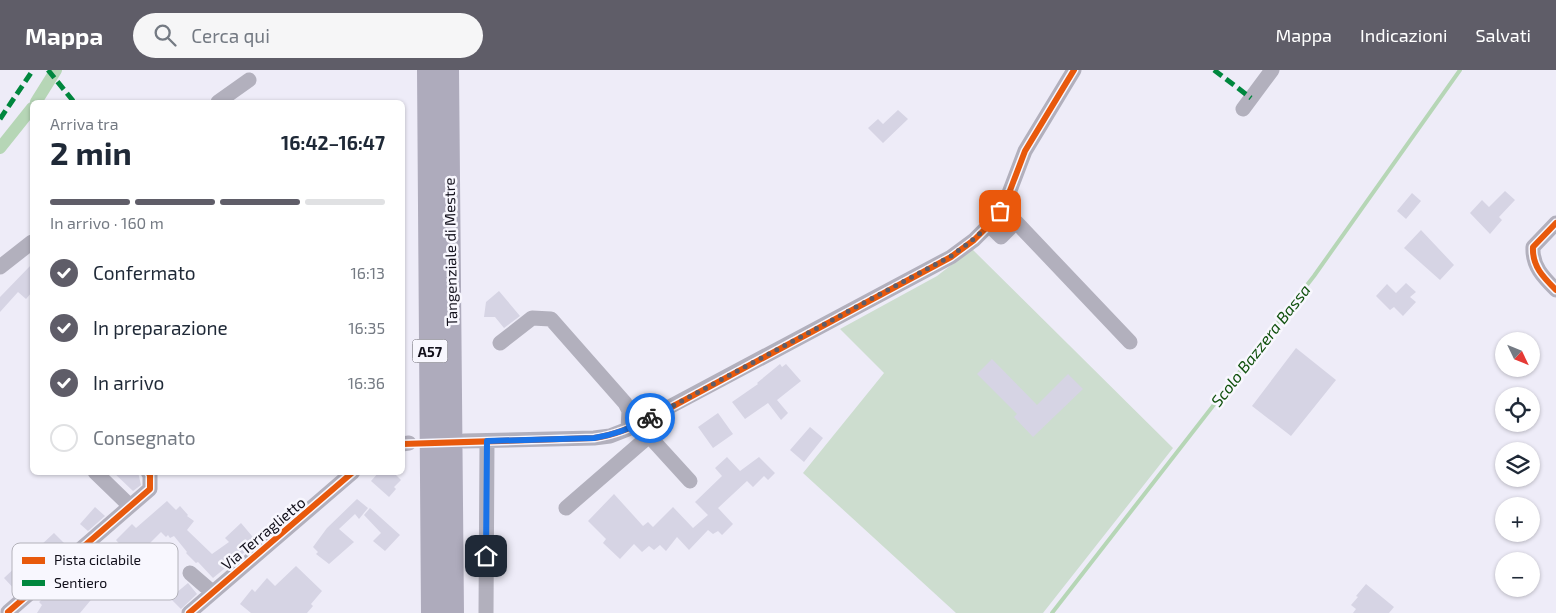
<!DOCTYPE html>
<html lang="it">
<head>
<meta charset="utf-8">
<style>
	body { margin:0; font-family:"Exo 2",sans-serif; background:#f6f6f7; color:#1f2937; height:100vh; display:flex; flex-direction:column; font-size:19px; white-space:nowrap }
	* { box-sizing:border-box; margin:0 }
	p { font-size:16px; color:#747a83 }
	.icon { flex:none; width:28px; height:28px; fill:none; stroke:currentColor; stroke-width:2; stroke-linecap:round; stroke-linejoin:round }
	.map { position:relative; flex:1; overflow:hidden }
	.sheet { position:absolute; left:30px; top:30px; width:375px; height:375px; display:flex; flex-direction:column; background:#fff; border-radius:8px; box-shadow:0 1px 4px #0004 }
	.sheet>* { flex:none }
	.needle { width:32px; rotate:133deg }
	.fabs { position:absolute; left:1495px; top:262px; display:grid; gap:10px }
	.fabs a { display:grid; place-items:center; width:45px; height:45px; border-radius:50%; background:#fff; box-shadow:0 1px 4px #0004; font-size:25px }
	.pin { position:absolute; display:grid; place-items:center; width:42px; height:42px; color:#fff; margin:-21px; border-radius:10px; box-shadow:0 2px 8px #0006 }
	.courier { position:absolute; display:grid; place-items:center; width:50px; height:50px; margin:-25px; border:4px solid #1a73e8; border-radius:50%; background:#fff; color:#222; box-shadow:0 1px 6px #0007 }
	.overview em { font-style:normal; font-weight:700 }
	.overview div { display:flex; flex-direction:column-reverse }
	.overview { display:flex; align-items:center; justify-content:space-between; height:85px; padding:0 20px }
	h1 { font-size:32px; font-weight:700; line-height:38px }
	.bar { display:grid; grid-template-columns:repeat(4,1fr); gap:8px 5px; align-content:center; height:60px; padding:0 20px }
	.bar i { height:6px; border-radius:4px; background:#e0e1e3 }
	.bar .selected { background:#5f5d68 }
	.bar p { grid-column:span 4 }
	ol { padding:0 20px; list-style:none }
	li { display:flex; align-items:center; gap:15px; height:55px }
	li p { margin-inline-start:auto }
	li .icon { padding:5px; border-radius:50%; background:#5f5d68; color:#fff; stroke-width:4 }
	li:last-child { color:#747a83 }
	li i { width:28px; height:28px; border:2px solid #e0e1e3; border-radius:50% }
	header { display:flex; align-items:center; gap:30px; box-sizing:border-box; height:70px; padding:0 25px; background:#5f5d68; color:#fff }
	header strong { font-size:24px }
	nav { display:flex; gap:28px; margin-inline-start:auto; font-size:18px }
	.search { width:350px; height:45px; background:#f6f6f7; display:flex; align-items:center; gap:12px; box-sizing:border-box; padding:0 18px; border-radius:28px; color:#747a83; font-size:19px }
	.map>svg:first-child { display:block }
	.green { fill:#cdddcf }
	.lines { fill:none; stroke-linecap:round; stroke-linejoin:round }
	.stream { stroke:#b6d6b6; stroke-width:4 }
	.canal { stroke:#b6d6b6; stroke-width:12 }
	.building { fill:#d6d4e4 }
	.minor { stroke:#b2b0bd; stroke-width:15 }
	.highway { stroke:#aeabbc; stroke-width:22 }
	.quiet { stroke:#00873e; stroke-width:5; stroke-dasharray:10 5; stroke-linecap:butt }
	.cycleway-casing { stroke:#f8f7fe; stroke-width:9 }
	.cycleway { stroke:#e8590c; stroke-width:6 }
	.done { stroke:#5f5d68; stroke-width:5; stroke-dasharray:0 9 }
	.route { stroke:#1a73e8; stroke-width:6 }
	.labels { text-anchor:middle; dominant-baseline:central; stroke-width:5; stroke-linejoin:round; paint-order:stroke }
	.shield { fill:#f8f7fe; stroke:#57555f; stroke-width:1 }
	.shield-label { font-size:14px; font-weight:bold; fill:#12101b }
	.street-label { font-size:15px; fill:#12101b; stroke:#f8f7fe }
	.water-label { font-size:16px; font-style:italic; fill:#10510d; stroke:#f8f7fe }
	.key { fill:#f8f7fe; stroke:#b3b2ba; stroke-width:1 }
	.key-label { font-size:14px; fill:#12101b }
</style>
</head>
<body>
<header>
<strong>Mappa</strong>
<div class="search"><svg class="icon" aria-label="search" viewBox="0 0 24 24"><circle cx="10" cy="10" r="6"/><path d="M15 15l6 6"/></svg>Cerca qui</div>
<nav><a>Mappa</a><a>Indicazioni</a><a>Salvati</a></nav>
</header>
<div class="map">
<svg width="1556" height="543" viewBox="0 0 1556 543">
	<rect width="100%" height="100%" fill="#eeecf8"/>
	<path class="green" d="M972,179l201,199 -130,165h-87l-153,-140 81,-100 -44,-44 97,-53z"/>
	<g class="lines">
		<path class="stream" d="M1052,543l262,-337 146,-206"/>
		<path class="canal" d="M36,32l20,-32
			M0,78l32,-40"/>
	</g>
	<path class="building" d="M898,40l10,9 -25,24 -15,-15 10,-9 5,5z
		M1505,121l10,9 -16,17 3,3 -12,14 -20,-21 12,-13 7,7z
		M1412,123l9,8 -15,18 -9,-8z
		M1421,160l33,35 -14,15 -36,-32z
		M32,194v28l-6,7 -8,-7 -18,20v-15z
		M1406,213l10,9 -6,5 6,5 -13,14 -9,-9 -4,3 -14,-14 11,-12 9,9z
		M499,221l21,25 -16,12 -9,-11h-11l2,-15z
		M1296,278l40,32 -45,56 -39,-30z
		M992,289l45,46 31,-31 15,15 -50,48 -19,-20 3,-3 -40,-40z
		M780,294l2,3 4,-3 15,17 -24,19 11,13 -7,7 -13,-17 -23,16 -13,-17 26,-18 -1,-1z
		M718,343l15,21 -20,14 -15,-21z
		M810,357l13,11 -19,24 -14,-12z
		M727,387l13,14 19,-14 16,16 -7,7 -4,-4 -11,11 -6,-6 -29,27 15,16 -11,11 -4,-4 -5,3 -5,-4 -19,20 -12,-13 -11,14 -6,-6 -6,5 -5,-4 -7,6 -8,-8 -14,15 -17,-16 3,-4 -18,-18 26,-27 29,32 5,-4 5,5 20,-20 20,21 15,-13 -13,-13 27,-26 -7,-8z
		M113,402h25l3,13 -8,6z
		M379,402h14l8,8 -7,7 2,2 -7,8 -18,-16z
		M357,429l11,9 -9,11 -4,-5 -16,15 15,13 -25,22 -13,-10 2,-2 -5,-5 14,-19z
		M167,431l9,9 4,-4 8,9 -1,1 7,5 -7,9 25,24 17,-12 -4,-4 16,-15 16,19 -44,36 -15,-16 -2,1 -10,-10 1,-1 -13,-16 -4,2 -2,-3 -2,2 -5,-5 -18,18 -1,-1 -10,9 -16,-18 16,-16 4,4z
		M95,437l10,9 -17,15 -8,-7z
		M370,438l30,27 -15,16 -12,-10 8,-8 -17,-18z
		M54,463l14,14 -14,13 -14,-14z
		M20,493l13,15 -16,14 -13,-14z
		M296,496l26,25 -11,13 2,2 -6,7h-56l-11,-9 12,-15 3,3 12,-14 8,8z
		M71,503l24,22 -15,18h-43l5,-8 -3,-3 7,-6 2,2z
		M188,513l9,11 -16,15 -11,-11z
		M1366,514l28,23 -5,6h-36l3,-4 -5,-4 7,-8 -2,-1z"/>
	<g class="lines">
		<path class="minor" d="M218,32l31,-22
			M1243,39l29,-39
			M1556,153l-23,24c-1,19 10,30 23,43
			M989,155l12,12 15,-15 114,120
			M0,197l32,-25
			M500,273l32,-25 19,1 74,84 4,8 -1,18
			M649,366l41,45
			M464,371l130,-3 16,-2 18,-7 323,-172 23,-17 19,-19 13,-20 19,-50 49,-81
			M402,374l7,-1
			M95,402l35,34
			M566,438l83,-72 4,-19
			M190,503l22,19
			M8,542l142,-123v-14l-2,-3
			M189,543l164,-141
			M486,543l1,-172"/>
		<path class="highway" d="M428,0l4,543
			M448,0l5,543"/>
		<path class="quiet" d="M48,0l26,32
			M1214,0l37,28
			M0,49l33,-49"/>
		<g class="cycleway-casing">
			<path id="cycleway" d="M1556,153l-23,24c-1,19 10,30 23,43
				M402,374l192,-6c21,-3 39,-11 59,-21l298,-160 23,-17 19,-19 13,-20 19,-50 49,-81
				M8,542l142,-123v-14l-2,-3
				M189,543l164,-141"/>
		</g>
		<use href="#cycleway" class="cycleway"/>
	</g>
	<g class="lines">
		<path class="done" d="M650,348l301,-162c18,-13 36,-26 49,-45"/>
		<path class="route" d="M486,486l1,-115 107,-3c20,-3 38,-10 56,-20"/>
	</g>
	<g class="labels">
		<rect class="shield" x="412.5" y="269.5" width="35" height="23" rx="4"/>
		<g class="shield-label">
			<text x="430" y="281">A57</text>
		</g>
		<g class="street-label">
			<text transform="translate(450 182) rotate(-91)">Tangenziale di Mestre</text>
			<text transform="translate(263 463) rotate(-40)">Via Terraglietto</text>
		</g>
		<g class="water-label">
			<text transform="translate(1260 275) rotate(-52)">Scolo Bazzera Bassa</text>
		</g>
	</g>
	<rect x="12" y="473" width="166" height="57" rx="8" class="key"/>
	<rect x="22" y="487" width="23" height="7" fill="#e8590c"/>
	<rect x="22" y="510" width="23" height="6" fill="#00873e"/>
	<g class="key-label">
		<text x="54" y="495">Pista ciclabile</text>
		<text x="54" y="518">Sentiero</text>
	</g>
</svg>
<div class="fabs">
<a><svg class="needle" viewBox="-14 -14 28 28"><path d="M0-13l5 13h-10z" fill="#e53935"/><path d="M0 13l5-13h-10z" fill="#747a83"/></svg></a>
<a><svg class="icon" aria-label="locate" viewBox="0 0 24 24"><circle cx="12" cy="12" r="6"/><path d="M12 2v4M12 18v4M2 12h4M18 12h4"/></svg></a>
<a><svg class="icon" aria-label="layers" viewBox="0 0 24 24"><path d="M12 4l9 5-9 5-9-5zM3 14l9 5 9-5"/></svg></a>
<a>+</a>
<a>−</a>
</div>
<div class="pin" style="left:1000px;top:141px;background:#ea580c"><svg class="icon" aria-label="bag" viewBox="0 0 24 24"><path d="M5 8h14l-1 12H6zM9 8a3 3 0 0 1 6 0"/></svg></div>
<div class="pin" style="left:486px;top:486px;background:#1f2937"><svg class="icon" aria-label="home" viewBox="0 0 24 24"><path d="M3 11l9-7 9 7M6 9v11h12V9"/></svg></div>
<div class="courier" style="left:650px;top:348px"><svg class="icon" aria-label="bike" viewBox="0 0 24 24"><circle cx="6" cy="16" r="4"/><circle cx="18" cy="16" r="4"/><path d="M6 16l4-8h5l3 8M10 8l3 8H6M13 5h3"/></svg></div>
<section class="sheet">
<div class="overview"><div><h1>2 min</h1><p>Arriva tra</p></div><em>16:42–16:47</em></div>
<div class="bar"><i class="selected"></i><i class="selected"></i><i class="selected"></i><i></i><p>In arrivo · 160 m</p></div>
<ol>
<li><svg class="icon" aria-label="check" viewBox="0 0 24 24"><path d="M5 12l5 5 9-10"/></svg>Confermato<p>16:13</p></li>
<li><svg class="icon" aria-label="check" viewBox="0 0 24 24"><path d="M5 12l5 5 9-10"/></svg>In preparazione<p>16:35</p></li>
<li><svg class="icon" aria-label="check" viewBox="0 0 24 24"><path d="M5 12l5 5 9-10"/></svg>In arrivo<p>16:36</p></li>
<li><i></i>Consegnato</li>
</ol>
</section>
</div>
</body>
</html>
